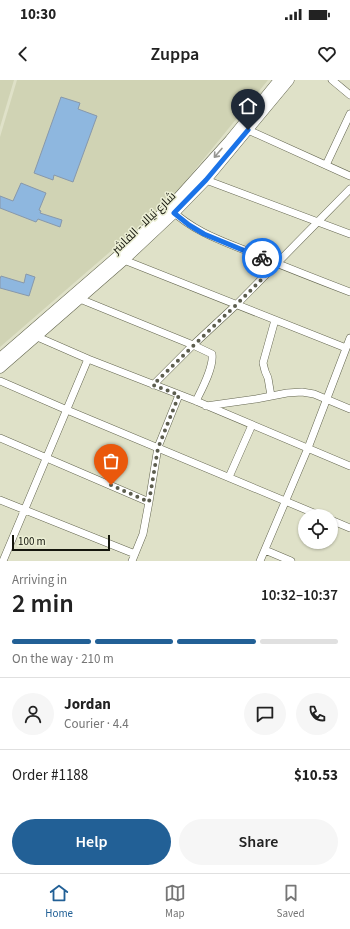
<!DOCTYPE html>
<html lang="en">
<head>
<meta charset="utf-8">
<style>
	body { margin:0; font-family:"Source Sans 3",Cairo,sans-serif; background:#f6f6f6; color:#222; height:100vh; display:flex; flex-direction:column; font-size:15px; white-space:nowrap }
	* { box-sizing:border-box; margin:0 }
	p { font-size:13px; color:#767676 }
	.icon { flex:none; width:22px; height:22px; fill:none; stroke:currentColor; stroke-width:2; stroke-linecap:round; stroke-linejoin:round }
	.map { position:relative; height:481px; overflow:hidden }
	.panel { display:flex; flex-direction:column; background:#fff; flex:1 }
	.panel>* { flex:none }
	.tools { position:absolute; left:298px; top:429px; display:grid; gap:8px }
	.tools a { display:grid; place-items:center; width:40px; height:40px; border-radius:50%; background:#fff; box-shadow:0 1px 3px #0004; font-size:20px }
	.scale { position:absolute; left:12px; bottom:10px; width:98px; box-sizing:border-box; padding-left:4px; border:2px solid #15160d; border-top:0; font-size:11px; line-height:14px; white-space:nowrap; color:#15160d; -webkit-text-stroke:3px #ecefd5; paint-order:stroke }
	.pin { position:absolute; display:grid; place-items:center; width:34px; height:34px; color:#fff; margin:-41px -17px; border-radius:50% 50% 50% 0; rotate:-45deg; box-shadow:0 0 4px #0007 }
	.pin .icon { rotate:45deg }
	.courier { position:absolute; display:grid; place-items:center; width:40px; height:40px; margin:-20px; border:3px solid #1a73e8; border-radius:50%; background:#fff; color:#222; box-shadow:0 1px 5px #0007 }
	.head em { font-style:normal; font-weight:600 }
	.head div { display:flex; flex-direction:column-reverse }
	.head { display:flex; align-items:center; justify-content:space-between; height:68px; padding:0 12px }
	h1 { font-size:26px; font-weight:600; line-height:30px }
	.bar { display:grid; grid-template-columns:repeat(4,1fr); gap:6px 4px; align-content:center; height:48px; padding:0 12px }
	.bar i { height:5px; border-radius:3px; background:#e0e0e0 }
	.bar .selected { background:#226096 }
	.bar p { grid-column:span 4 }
	.line { display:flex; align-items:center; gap:10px; padding:0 12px; border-top:1px solid #e0e0e0 }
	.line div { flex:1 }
	.round { display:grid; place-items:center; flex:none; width:42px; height:42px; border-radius:21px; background:#f6f6f6 }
	.primary-button { display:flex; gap:8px; margin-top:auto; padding:8px 12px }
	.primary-button a { flex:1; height:46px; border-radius:24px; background:#226096; color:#fff; font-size:16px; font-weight:600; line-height:46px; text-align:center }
	.primary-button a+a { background:#f6f6f6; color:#222 }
	.status { display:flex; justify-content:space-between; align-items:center; height:28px; padding:0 20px; background:#fff; direction:ltr }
	.status svg { height:11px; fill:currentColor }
	header { display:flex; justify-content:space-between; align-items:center; height:52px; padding:0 12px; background:#fff; font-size:18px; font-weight:600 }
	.menu { display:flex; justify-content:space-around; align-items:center; height:56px; border-top:1px solid #e0e0e0; background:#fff; font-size:11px; color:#767676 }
	.menu a { display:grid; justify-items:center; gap:2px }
	.menu .selected { color:#226096 }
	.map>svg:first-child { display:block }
	.built { fill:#d0d3b4 }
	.building { fill:#8eb7df; stroke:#8798ab }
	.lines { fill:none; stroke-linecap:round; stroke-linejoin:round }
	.minor-casing { stroke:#646650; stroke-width:8 }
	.highway-casing { stroke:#646650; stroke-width:11 }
	.minor { stroke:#fff; stroke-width:7 }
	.highway { stroke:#fff; stroke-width:10 }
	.oneway { stroke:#969692 }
	.done { stroke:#5c5d4e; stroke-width:4; stroke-dasharray:0 7.2 }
	.route { stroke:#1a73e8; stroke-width:5 }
	.labels { text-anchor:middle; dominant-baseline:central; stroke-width:3; stroke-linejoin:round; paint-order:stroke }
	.street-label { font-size:12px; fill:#15160d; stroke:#ecefd5 }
</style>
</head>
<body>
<div class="status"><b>10:30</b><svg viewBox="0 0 49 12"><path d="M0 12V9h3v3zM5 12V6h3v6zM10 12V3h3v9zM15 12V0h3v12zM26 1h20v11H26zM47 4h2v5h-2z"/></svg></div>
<header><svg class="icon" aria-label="back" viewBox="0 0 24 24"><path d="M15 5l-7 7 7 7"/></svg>Zuppa<svg class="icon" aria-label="heart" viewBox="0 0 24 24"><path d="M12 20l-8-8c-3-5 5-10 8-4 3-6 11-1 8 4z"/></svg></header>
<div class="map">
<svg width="350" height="481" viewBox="0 0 350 481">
	<rect width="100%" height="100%" fill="#dfe1c8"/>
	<path class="built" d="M0,0h14l-14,47z
		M17,0h251l-97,119 -171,148v-210z"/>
	<path class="building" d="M61,17l19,6 -2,6 19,7 -24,66 -19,-7 -1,5 -19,-7z
		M21,103l25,10 -7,17 2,1 -1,2 22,7 -2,7 -22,-8 -2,3 -36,-14v-12l13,5z
		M26,194l9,3 -6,19 -29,-8v-9l1,-3 23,7z"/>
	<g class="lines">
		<g class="minor-casing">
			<path id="minor" d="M332,0l18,15
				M248,50l102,46
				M326,85l24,-51
				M206,100l144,54
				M171,130c24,22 49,30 78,42 34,14 67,27 101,40
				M124,180l222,88
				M80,219l113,46 19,9c2,13 -10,35 -16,47
				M33,255l55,24 108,42 154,65
				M0,301l67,29 254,106
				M153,305l40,-40 43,-40 114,-116
				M271,316l-3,-18 -3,-7 -2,-8 12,-43
				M206,326l50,-7 31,-6 15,-1 12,2 36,15
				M0,358l149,64
				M229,397l23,-52
				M0,420l135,54
				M331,440l19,8
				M265,470l26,11
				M3,481l85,-202
				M132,481l11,-27 6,-32 9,-55 21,-52
				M260,481l48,-113 42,-110"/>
		</g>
		<g class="highway-casing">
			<path id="highway" d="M0,278l119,-103 58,-56 53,-59 49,-60
				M0,288l124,-108 50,-47 32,-33 83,-100"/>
		</g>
		<use href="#minor" class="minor"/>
		<use href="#highway" class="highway"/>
	</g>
	<defs><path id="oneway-shaft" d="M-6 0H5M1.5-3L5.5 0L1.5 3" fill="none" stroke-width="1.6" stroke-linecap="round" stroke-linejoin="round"/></defs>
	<use class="oneway" href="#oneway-shaft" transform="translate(218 73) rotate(131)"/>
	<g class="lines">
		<path class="done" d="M111,405l38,17 9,-54 21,-53 -26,-10 41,-40 42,-40 41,-41 -15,-6"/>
		<path class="route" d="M248,50l-42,50 -32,33 15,12 15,9 58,24"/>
	</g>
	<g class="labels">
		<g class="street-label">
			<text transform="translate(144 143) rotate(-44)">شارع نيالا - الفاشر</text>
		</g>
	</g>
</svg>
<div class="tools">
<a><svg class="icon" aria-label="locate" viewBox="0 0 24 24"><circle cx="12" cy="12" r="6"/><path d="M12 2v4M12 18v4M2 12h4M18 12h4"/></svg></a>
</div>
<div class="scale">100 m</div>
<div class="pin" style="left:111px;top:405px;background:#ea580c"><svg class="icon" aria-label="bag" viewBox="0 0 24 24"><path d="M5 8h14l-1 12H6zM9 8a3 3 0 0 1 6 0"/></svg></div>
<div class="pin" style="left:248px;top:50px;background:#1f2937"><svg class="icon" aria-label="home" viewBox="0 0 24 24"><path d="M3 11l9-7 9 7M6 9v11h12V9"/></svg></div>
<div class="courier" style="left:262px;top:178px"><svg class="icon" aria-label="bike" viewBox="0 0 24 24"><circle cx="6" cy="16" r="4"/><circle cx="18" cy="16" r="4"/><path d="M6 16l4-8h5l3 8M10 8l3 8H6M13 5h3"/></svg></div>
</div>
<section class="panel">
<div class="head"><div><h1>2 min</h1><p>Arriving in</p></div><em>10:32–10:37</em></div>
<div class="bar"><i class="selected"></i><i class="selected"></i><i class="selected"></i><i></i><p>On the way · 210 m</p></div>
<div class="line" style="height:72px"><a class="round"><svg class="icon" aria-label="person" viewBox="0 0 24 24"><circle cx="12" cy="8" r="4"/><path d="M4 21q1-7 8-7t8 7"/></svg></a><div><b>Jordan</b><p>Courier · 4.4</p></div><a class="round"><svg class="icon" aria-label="chat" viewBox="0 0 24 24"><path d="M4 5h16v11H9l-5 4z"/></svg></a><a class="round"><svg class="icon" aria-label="phone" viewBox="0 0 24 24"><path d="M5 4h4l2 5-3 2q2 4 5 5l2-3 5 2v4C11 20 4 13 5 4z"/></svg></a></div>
<div class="line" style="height:52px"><div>Order #1188</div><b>$10.53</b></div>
<div class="primary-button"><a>Help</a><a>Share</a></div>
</section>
<nav class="menu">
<a class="selected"><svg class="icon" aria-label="home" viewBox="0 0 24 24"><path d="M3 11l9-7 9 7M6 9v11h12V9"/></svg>Home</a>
<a><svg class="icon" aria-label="map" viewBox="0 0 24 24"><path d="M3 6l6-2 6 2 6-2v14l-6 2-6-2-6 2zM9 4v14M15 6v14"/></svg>Map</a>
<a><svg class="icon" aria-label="saved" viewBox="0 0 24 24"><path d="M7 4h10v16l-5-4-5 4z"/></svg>Saved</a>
</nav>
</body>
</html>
